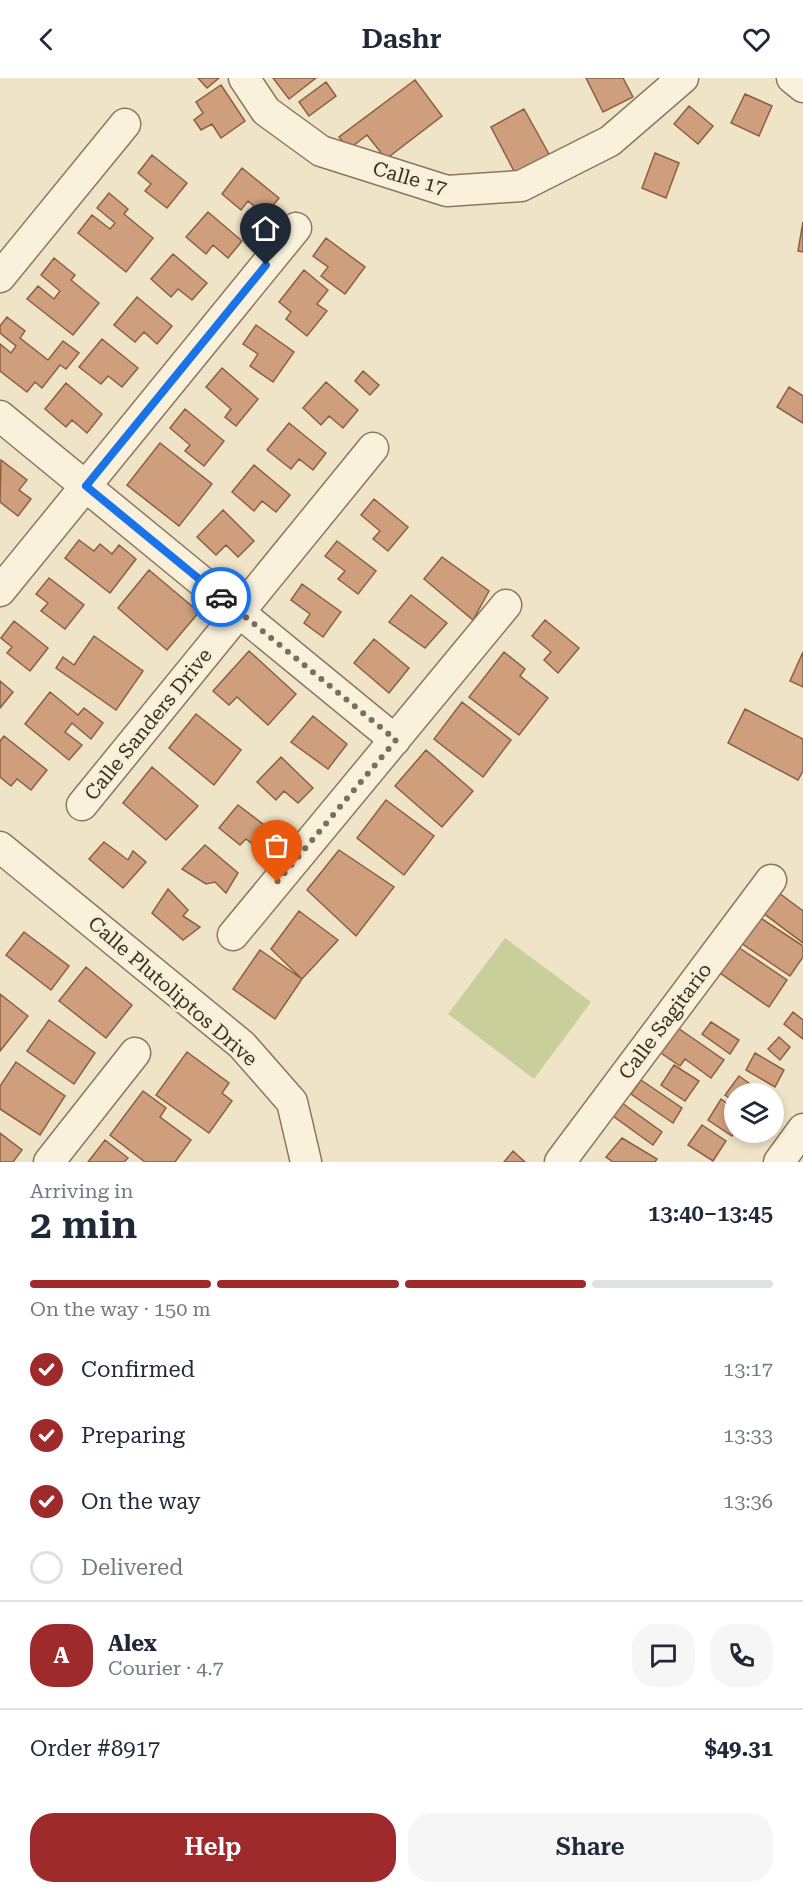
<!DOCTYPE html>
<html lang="en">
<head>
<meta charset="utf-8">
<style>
	body { margin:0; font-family:"Roboto Serif",serif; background:#f6f6f7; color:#1f2937; height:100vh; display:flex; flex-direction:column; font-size:22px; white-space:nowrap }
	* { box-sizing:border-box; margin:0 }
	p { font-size:20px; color:#747a83 }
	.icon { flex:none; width:33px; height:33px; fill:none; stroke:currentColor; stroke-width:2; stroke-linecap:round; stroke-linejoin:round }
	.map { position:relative; height:1084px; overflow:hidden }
	.sheet { display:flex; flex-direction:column; background:#fff; flex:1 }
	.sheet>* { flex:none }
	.tools { position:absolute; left:724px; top:1005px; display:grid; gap:12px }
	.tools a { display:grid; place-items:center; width:60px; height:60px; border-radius:50%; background:#fff; box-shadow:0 3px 9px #0003; font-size:30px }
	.pin { position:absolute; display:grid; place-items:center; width:51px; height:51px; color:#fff; margin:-62px -26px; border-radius:50% 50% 50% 0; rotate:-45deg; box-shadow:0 0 6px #0007 }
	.pin .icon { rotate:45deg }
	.courier { position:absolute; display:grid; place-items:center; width:60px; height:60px; margin:-30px; border:4px solid #1a73e8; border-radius:50%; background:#fff; color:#222; box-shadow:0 2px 8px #0007 }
	.headline em { font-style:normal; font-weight:600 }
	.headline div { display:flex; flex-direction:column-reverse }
	.headline { display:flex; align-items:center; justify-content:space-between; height:102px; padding:0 30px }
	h1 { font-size:39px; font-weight:600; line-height:45px }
	.bar { display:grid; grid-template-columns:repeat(4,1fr); gap:9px 6px; align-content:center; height:72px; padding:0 30px }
	.bar i { height:8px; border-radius:4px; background:#e0e1e3 }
	.bar .on { background:#9e2a2b }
	.bar p { grid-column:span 4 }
	.line { display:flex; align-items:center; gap:15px; padding:0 30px; border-top:2px solid #e0e1e3 }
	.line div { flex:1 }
	.round { display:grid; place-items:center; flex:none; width:63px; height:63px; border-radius:24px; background:#f6f6f7 }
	ol { padding:0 30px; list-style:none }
	li { display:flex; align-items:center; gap:18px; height:66px }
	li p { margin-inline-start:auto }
	li .icon { padding:6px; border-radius:50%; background:#9e2a2b; color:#fff; stroke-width:4 }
	li:last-child { color:#747a83 }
	li i { width:33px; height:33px; border:3px solid #e0e1e3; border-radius:50% }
	.cta { display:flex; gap:12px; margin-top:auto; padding:12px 30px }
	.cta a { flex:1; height:69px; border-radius:24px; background:#9e2a2b; color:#fff; font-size:24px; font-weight:600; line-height:69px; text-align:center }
	.cta a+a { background:#f6f6f7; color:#1f2937 }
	header { display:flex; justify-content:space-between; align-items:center; height:78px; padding:0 30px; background:#fff; font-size:27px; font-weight:600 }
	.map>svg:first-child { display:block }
	.green { fill:#c9cf9b }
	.building { fill:#cf9f7d; stroke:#8d5f41; stroke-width:1.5 }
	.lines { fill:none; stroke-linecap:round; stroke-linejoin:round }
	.minor-casing { stroke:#8d765c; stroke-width:33 }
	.minor { stroke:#faf1dc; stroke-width:30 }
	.done { stroke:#7c6e5b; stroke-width:6; stroke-dasharray:0 10.8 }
	.route { stroke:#1a73e8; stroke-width:8 }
	.labels { text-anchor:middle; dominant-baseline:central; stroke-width:5; stroke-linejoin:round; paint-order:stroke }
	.street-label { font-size:20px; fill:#3d2e20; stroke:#f7eed8 }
</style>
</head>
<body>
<header><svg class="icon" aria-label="back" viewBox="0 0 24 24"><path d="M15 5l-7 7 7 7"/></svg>Dashr<svg class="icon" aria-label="heart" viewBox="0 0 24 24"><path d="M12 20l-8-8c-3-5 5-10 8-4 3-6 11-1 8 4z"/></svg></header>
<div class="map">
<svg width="803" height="1084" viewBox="0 0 803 1084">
	<rect width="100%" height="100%" fill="#f0e4c8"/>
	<path class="green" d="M505,860l86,64 -57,77 -86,-65z"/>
	<path class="building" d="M198,0h21l-12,10z
		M273,0h43l-27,21z
		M586,0h37l10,19 -30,15z
		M415,2l27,36 -56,43 -19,-24 -18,14 -10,-12z
		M326,4l10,14 -27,20 -10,-14z
		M221,7l24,36 -24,17 -9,-14 -11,6 -7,-10 9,-7 -7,-11z
		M745,16l27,12 -13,30 -28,-13z
		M689,28l24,20 -15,18 -24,-20z
		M524,31l26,47 -34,19 -25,-48z
		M655,75l24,10 -13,35 -24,-10z
		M152,77l35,28 -20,25 -22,-17 6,-7 -13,-11z
		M242,90l37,30 -14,17 -17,-14 -7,9 -19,-16z
		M109,115l19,16 -4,5 29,24 -27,34 -48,-39 14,-18 18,14 5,-6 -18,-15z
		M208,134l34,29 -14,17 -15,-13 -7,9 -20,-17z
		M803,144v30l-5,-1z
		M326,160l39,29 -20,27 -24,-18 7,-9 -15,-11z
		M173,176l34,29 -15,17 -14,-11 -7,8 -20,-18z
		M54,180l21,17 -4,5 28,23 -26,32 -46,-36 11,-13 16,13 6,-8 -19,-16z
		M304,192l24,20 -11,14 10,7 -20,25 -21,-17 5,-7 -12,-10z
		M137,219l35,29 -15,18 -13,-12 -9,10 -21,-17z
		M7,239l18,14 -5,7 28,22 15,-19 16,12 -13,16 -6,-4 -18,23 -7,-6 -8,10 -27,-21v-27l11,9 5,-7 -16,-13v-7z
		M256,247l38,27 -21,30 -23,-16 8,-12 -15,-10z
		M102,261l36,29 -16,19 -14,-11 -7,8 -22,-17z
		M222,290l36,31 -22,27 -11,-9 6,-8 -25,-22z
		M363,293l16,14 -9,10 -15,-14z
		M326,304l32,28 -15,18 -14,-12 -8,9 -18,-17z
		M66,305l36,31 -15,19 -15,-13 -6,7 -21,-18z
		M789,309l14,9v27l-26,-16z
		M185,331l39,32 -20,25 -19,-15 5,-6 -20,-17z
		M289,345l37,30 -13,17 -14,-11 -8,10 -24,-19z
		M160,365l52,41 -33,42 -52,-41z
		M1,382l26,20 -8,10 12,9 -13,17 -18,-14z
		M254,387l36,30 -14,17 -14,-11 -8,10 -22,-19z
		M374,421l34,28 -20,24 -15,-12 7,-8 -19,-16z
		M223,432l31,31 -16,16 -12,-12 -10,10 -19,-18z
		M79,462l15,11 6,-7 12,10 7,-9 17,14 -26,34 -45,-35z
		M337,463l39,30 -18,23 -20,-15 7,-8 -20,-15z
		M442,479l47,34 -16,29 -49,-41z
		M149,492l50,42 -32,38 -49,-42z
		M49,500l35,27 -19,24 -24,-18 7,-8 -12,-9z
		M302,506l39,28 -18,25 -19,-14 6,-9 -19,-14z
		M411,517l36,28 -22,25 -36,-26z
		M545,542l34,28 -21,25 -14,-13 7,-8 -19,-16z
		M14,543l34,27 -18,23 -23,-18 5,-6 -11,-9z
		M94,558l49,35 -27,39 -60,-42 7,-11 11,8z
		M374,561l35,29 -20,25 -35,-30z
		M249,573l47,43 -28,31 -31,-28 -8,8 -16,-14z
		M504,574l21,17 -5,7 28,22 -29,37 -50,-38z
		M803,574v35l-13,-6z
		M0,603l13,11 -13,16z
		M50,614l28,23 6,-7 19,15 -12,16 -19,-16 -7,9 17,13 -13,15 -44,-36z
		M462,624l49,38 -28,37 -49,-38z
		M745,631l58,30v32l-5,9 -70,-37z
		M196,636l45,36 -27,35 -45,-37z
		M313,638l34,28 -19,25 -37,-27z
		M4,658l43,34 -16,20 -14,-11 -6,7 -11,-9v-36z
		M426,672l47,41 -31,36 -47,-41z
		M281,679l32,31 -15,15 -14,-12 -8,9 -19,-18z
		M152,689l46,39 -32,34 -43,-37z
		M386,722l48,36 -30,39 -47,-37z
		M238,727l34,26 -11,20 -15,-12 -6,6 -21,-17z
		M104,764l24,18 5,-9 13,11 -23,26 -34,-29z
		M205,767l33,28 -12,20 -11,-11 -9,2 -24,-15z
		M339,772l55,37 -38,49 -49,-46z
		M168,811l20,21 -5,6 17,11 -17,13 -31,-27z
		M775,812l28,21v32l-44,-33z
		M299,833l39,29 -36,39 -31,-30z
		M759,839l44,29v11l-13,19 -49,-33z
		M24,854l45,34 -18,24 -45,-35z
		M738,869l49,33 -18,27 -49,-34z
		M260,872l42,29 -27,40 -42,-30z
		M86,889l46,38 -26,33 -47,-37z
		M0,916l28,22 -28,35z
		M793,934l10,8v19l-19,-15z
		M49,942l46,33 -21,31 -47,-33z
		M711,944l28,18 -9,14 -28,-20z
		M675,948l49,34 -13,18 -26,-19 -5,7 -22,-15z
		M779,959l11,10 -10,13 -12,-11z
		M187,974l42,31 -7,10 10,8 -23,32 -53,-38z
		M755,975l29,17 -9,17 -29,-17z
		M16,984l49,34 -25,39 -40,-26v-23z
		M674,987l25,16 -14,20 -24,-16z
		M739,998l25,18h-29v8l-10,-7z
		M641,1002l41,28 -9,15 -42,-29z
		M143,1013l23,17 -6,9 31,23 -16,22h-30l-35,-27z
		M721,1021l14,10v22l-3,5 -24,-16z
		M622,1025l40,29 -9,13 -40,-29z
		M702,1047l24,16 -13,20 -25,-16z
		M0,1055l22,17 -9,12h-13z
		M622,1060l35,21 -2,3h-42l-7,-5z
		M105,1062l23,18 -4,4h-36z
		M513,1073l12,11h-21z"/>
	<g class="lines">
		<g class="minor-casing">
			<path id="minor" d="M244,0l22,33 55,40 126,40 74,-5 89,-45 73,-63
				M792,0l11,9
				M0,199l125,-153
				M0,338l395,324
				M0,513l296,-363
				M82,727l291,-357
				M0,769l242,198 50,57 14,60
				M233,857l273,-330
				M49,1084l86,-109
				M560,1084l211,-282
				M779,1084l24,-33"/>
		</g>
		<use href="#minor" class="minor"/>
	</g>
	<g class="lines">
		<path class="done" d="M221,519l175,143 -119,142"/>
		<path class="route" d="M221,519l-135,-111 180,-221"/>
	</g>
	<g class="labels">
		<g class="street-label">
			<text transform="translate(410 100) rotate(16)">Calle 17</text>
			<text transform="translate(148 646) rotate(-51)">Calle Sanders Drive</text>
			<text transform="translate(173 913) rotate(41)">Calle Plutoliptos Drive</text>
			<text transform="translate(665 943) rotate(-53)">Calle Sagitario</text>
		</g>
	</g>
</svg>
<div class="tools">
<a><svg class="icon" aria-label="layers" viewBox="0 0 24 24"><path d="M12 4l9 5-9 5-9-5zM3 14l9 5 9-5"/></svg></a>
</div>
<div class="pin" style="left:277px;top:804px;background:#ea580c"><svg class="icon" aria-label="bag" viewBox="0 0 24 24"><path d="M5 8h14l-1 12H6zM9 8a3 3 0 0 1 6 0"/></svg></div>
<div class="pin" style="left:266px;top:187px;background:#1f2937"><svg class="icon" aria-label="home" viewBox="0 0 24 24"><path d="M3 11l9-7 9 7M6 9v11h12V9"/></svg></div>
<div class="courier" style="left:221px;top:519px"><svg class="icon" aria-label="car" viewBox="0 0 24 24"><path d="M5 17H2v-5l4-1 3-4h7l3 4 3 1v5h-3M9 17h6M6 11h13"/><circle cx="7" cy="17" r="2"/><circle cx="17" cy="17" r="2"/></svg></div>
</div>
<section class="sheet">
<div class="headline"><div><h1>2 min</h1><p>Arriving in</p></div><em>13:40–13:45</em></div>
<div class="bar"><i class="on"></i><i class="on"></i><i class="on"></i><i></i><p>On the way · 150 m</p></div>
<ol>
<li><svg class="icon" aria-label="check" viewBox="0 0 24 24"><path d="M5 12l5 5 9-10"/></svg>Confirmed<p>13:17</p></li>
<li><svg class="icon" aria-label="check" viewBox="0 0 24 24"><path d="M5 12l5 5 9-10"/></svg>Preparing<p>13:33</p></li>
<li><svg class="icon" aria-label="check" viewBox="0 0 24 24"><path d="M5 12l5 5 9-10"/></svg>On the way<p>13:36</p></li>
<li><i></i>Delivered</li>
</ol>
<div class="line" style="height:108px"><b class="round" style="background:#9e2a2b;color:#fff">A</b><div><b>Alex</b><p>Courier · 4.7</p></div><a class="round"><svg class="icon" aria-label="chat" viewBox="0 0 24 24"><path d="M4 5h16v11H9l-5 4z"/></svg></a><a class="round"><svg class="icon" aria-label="phone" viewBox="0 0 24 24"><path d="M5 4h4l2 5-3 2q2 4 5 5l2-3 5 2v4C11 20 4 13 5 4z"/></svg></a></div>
<div class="line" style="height:78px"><div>Order #8917</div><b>$49.31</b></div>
<div class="cta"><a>Help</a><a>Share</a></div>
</section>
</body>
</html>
